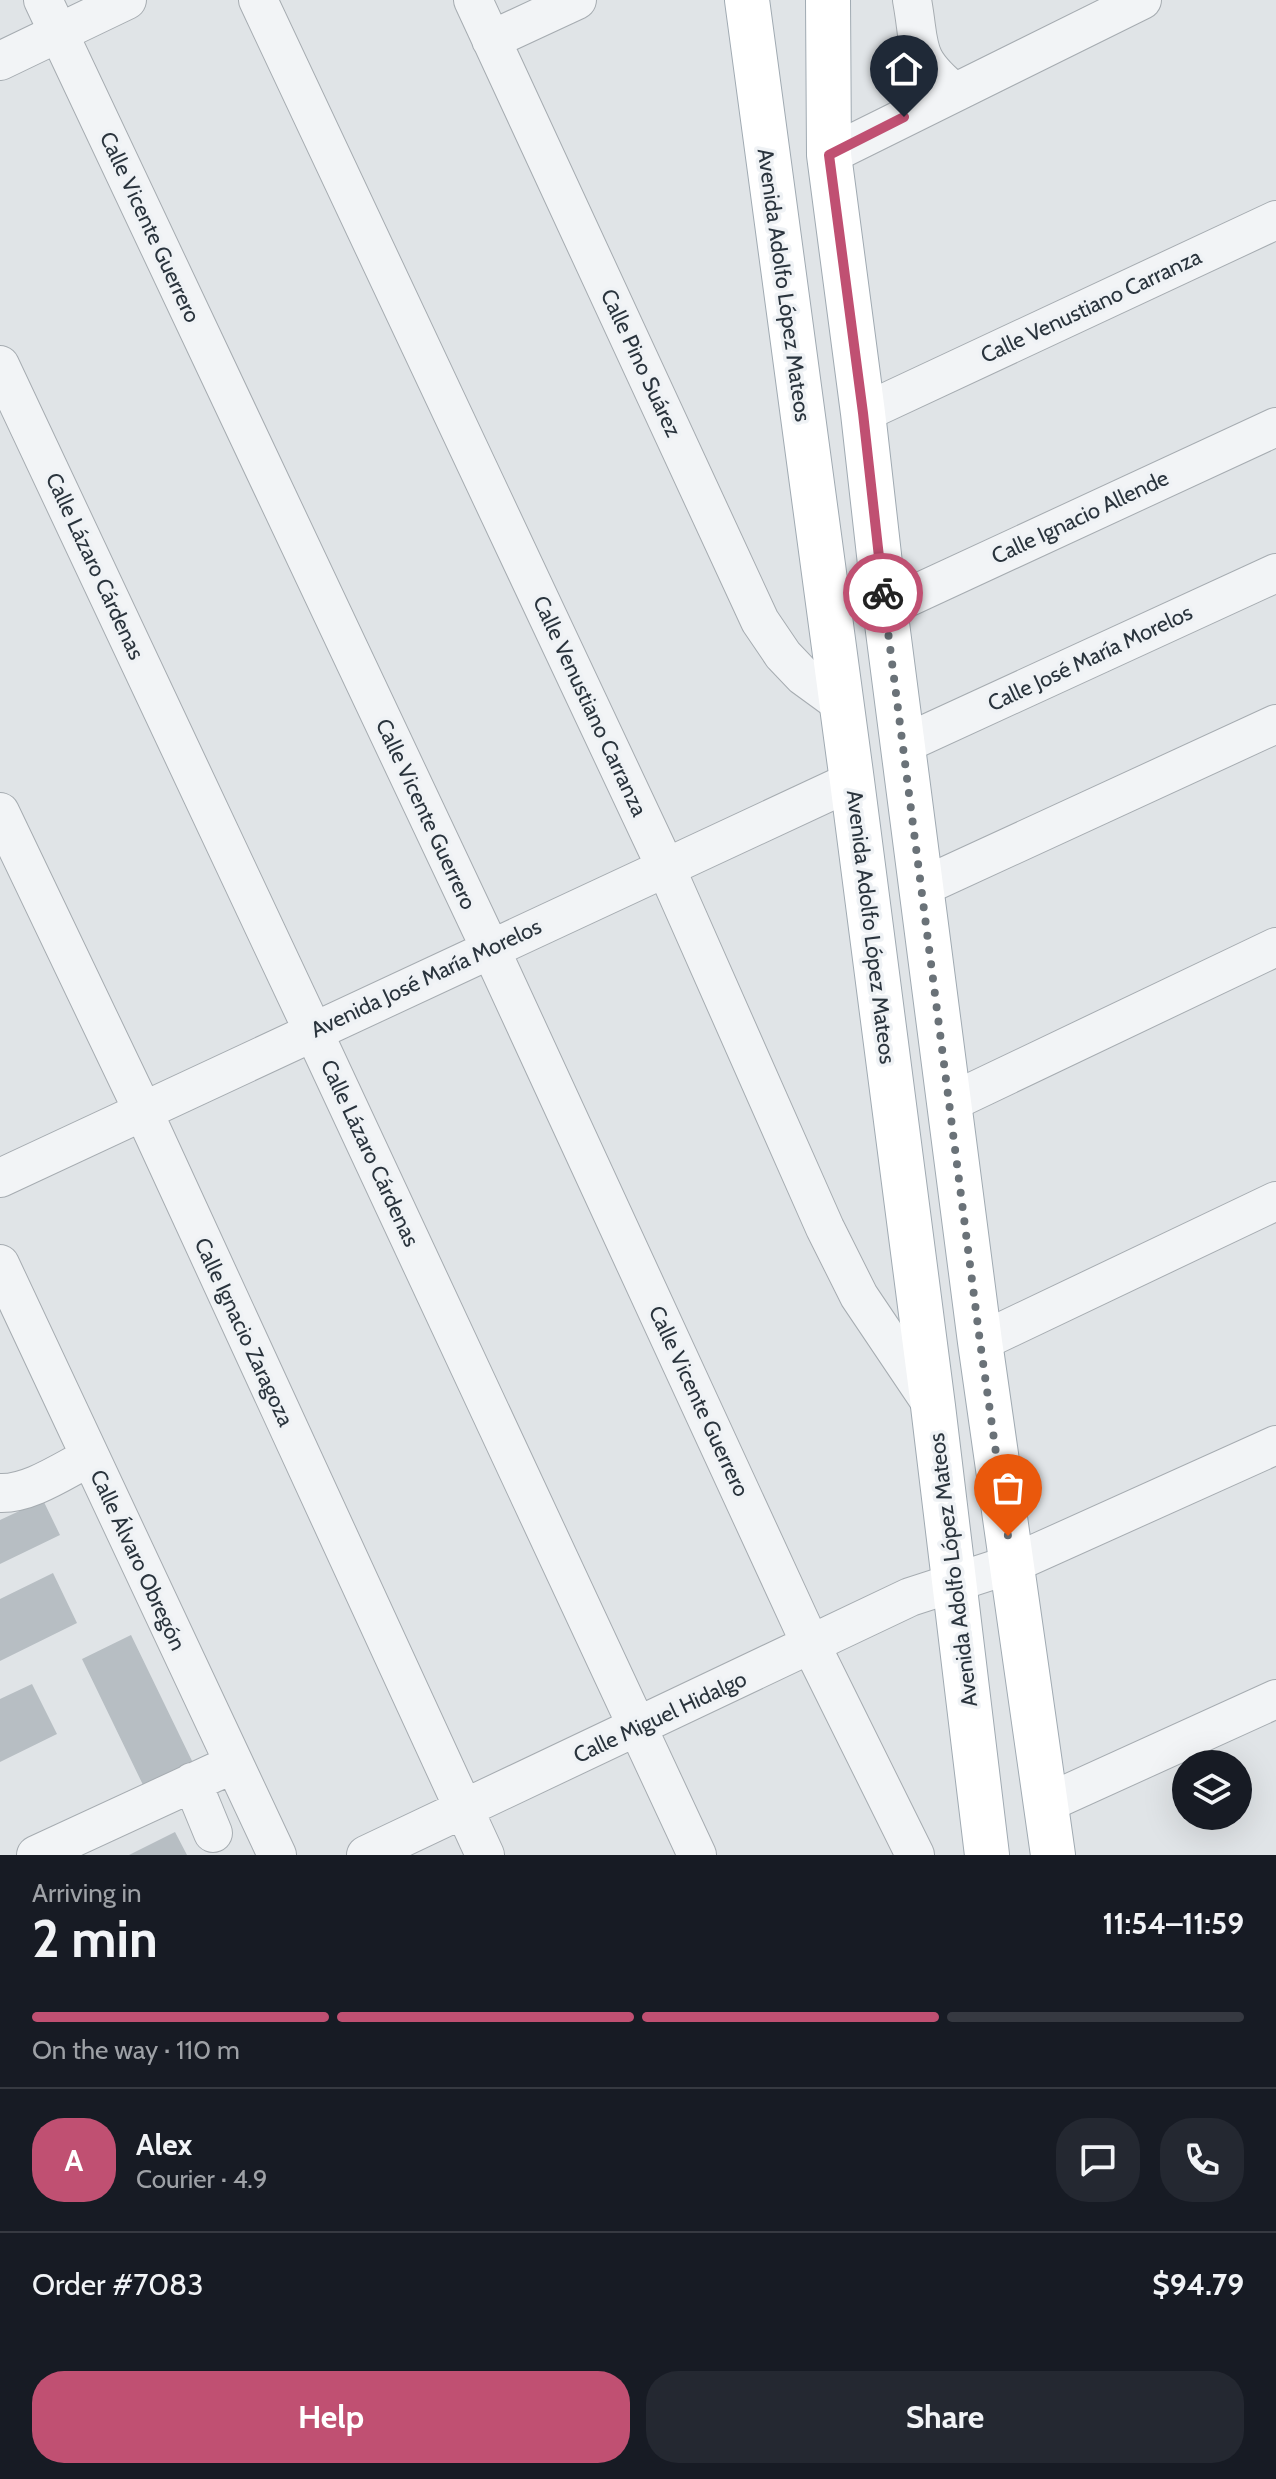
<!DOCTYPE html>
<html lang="en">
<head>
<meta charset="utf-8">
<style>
	body { margin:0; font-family:Cabin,sans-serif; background:#242831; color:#f1f3f6; height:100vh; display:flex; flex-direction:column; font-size:30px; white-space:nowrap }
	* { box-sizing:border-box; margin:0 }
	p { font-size:26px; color:#9ea1a6 }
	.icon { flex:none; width:44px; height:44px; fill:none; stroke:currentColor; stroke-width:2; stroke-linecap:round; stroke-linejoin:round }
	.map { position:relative; height:1855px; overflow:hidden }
	.panel { display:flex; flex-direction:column; background:#171b24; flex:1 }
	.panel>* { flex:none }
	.controls { position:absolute; left:1172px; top:1750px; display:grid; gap:16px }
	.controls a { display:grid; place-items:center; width:80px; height:80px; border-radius:50%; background:#171b24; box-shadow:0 8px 32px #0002; font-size:40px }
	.pin { position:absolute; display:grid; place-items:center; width:68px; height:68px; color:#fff; margin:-82px -34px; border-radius:50% 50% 50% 0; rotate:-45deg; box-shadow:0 0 8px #0007 }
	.pin .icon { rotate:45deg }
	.courier { position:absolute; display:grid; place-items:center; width:80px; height:80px; margin:-40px; border:6px solid #c05072; border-radius:50%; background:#fff; color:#222; box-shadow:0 2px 10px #0007 }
	.headline em { font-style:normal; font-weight:700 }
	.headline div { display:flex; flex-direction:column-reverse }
	.headline { display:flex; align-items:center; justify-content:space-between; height:136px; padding:0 32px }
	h1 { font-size:52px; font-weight:700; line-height:60px }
	.bar { display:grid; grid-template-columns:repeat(4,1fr); gap:12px 8px; align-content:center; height:96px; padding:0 32px }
	.bar i { height:10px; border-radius:6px; background:#363941 }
	.bar .active { background:#c05072 }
	.bar p { grid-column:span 4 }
	.line { display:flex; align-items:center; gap:20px; padding:0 32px; border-top:2px solid #363941 }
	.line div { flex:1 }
	.round { display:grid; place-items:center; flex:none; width:84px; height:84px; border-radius:32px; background:#242831 }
	.action { display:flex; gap:16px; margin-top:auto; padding:16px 32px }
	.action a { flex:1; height:92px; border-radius:32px; background:#c05072; color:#fff; font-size:32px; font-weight:700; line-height:92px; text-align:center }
	.action a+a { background:#242831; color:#f1f3f6 }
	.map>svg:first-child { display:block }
	.building { fill:#b7bec3 }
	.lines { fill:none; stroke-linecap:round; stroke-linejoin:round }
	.minor-casing { stroke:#a6acb1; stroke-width:40 }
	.major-casing { stroke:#a0aab2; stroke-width:46 }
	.minor { stroke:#f2f4f6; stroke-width:38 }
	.major { stroke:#fff; stroke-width:44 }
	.done { stroke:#6a7278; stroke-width:8; stroke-dasharray:0 14.4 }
	.route { stroke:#c05072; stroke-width:10 }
	.labels { text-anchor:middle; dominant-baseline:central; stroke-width:7; stroke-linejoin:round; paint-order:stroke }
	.street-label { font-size:22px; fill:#2a343d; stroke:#eff2f5 }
</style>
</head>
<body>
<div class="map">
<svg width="1276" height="1855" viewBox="0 0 1276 1855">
	<rect width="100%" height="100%" fill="#e0e4e7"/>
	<path class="building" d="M43,1500l17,35 -60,29v-44z
		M53,1573l24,50 -77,38v-62z
		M131,1635l63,130 -49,24 -63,-130z
		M32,1684l25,50 -57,28v-63z
		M175,1832l12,23h-58z"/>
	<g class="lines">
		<g class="minor-casing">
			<path id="minor" d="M43,0l447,948 321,697 104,210
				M258,0l407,866 160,362 34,68 74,110
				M473,0l287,621 23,34 20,21 37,27
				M912,0c9,49 0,57 42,92
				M491,40l86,-40
				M0,61l127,-61
				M829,155l313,-155
				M0,365l313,666 384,824
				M863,413l413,-193
				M885,608l391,-181
				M904,744l372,-171
				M0,812l143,299 342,744
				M922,887l354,-163
				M949,1103l327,-156
				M0,1178l852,-397
				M0,1264l277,591
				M980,1342l296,-141
				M0,1493c30,1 64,-23 90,-36
				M192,1782l21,51
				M1045,1804l231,-105
				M36,1855l197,-91
				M366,1855l544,-258 102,-33 264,-119"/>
		</g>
		<g class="major-casing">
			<path id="major" d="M747,0l105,781 81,625 54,449
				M828,0l1,155 34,258 22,195 95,734 73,513"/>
		</g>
		<use href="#minor" class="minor"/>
		<use href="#major" class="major"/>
	</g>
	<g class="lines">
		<path class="done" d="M883,593l97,749 28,194"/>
		<path class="route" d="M883,593l-20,-180 -34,-258 75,-38"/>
	</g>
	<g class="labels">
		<g class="street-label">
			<text transform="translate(150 227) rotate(65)">Calle Vicente Guerrero</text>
			<text transform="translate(784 285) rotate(82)">Avenida Adolfo López Mateos</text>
			<text transform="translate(1091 306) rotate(-25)">Calle Venustiano Carranza</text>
			<text transform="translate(641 363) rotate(65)">Calle Pino Suárez</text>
			<text transform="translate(1080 517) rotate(-25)">Calle Ignacio Allende</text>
			<text transform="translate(95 566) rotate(65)">Calle Lázaro Cárdenas</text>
			<text transform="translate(1090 658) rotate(-25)">Calle José María Morelos</text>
			<text transform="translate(590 706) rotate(65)">Calle Venustiano Carranza</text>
			<text transform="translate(426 814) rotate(65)">Calle Vicente Guerrero</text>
			<text transform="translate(871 927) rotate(83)">Avenida Adolfo López Mateos</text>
			<text transform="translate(426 978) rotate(-25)">Avenida José María Morelos</text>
			<text transform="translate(370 1153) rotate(65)">Calle Lázaro Cárdenas</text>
			<text transform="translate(244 1332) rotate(65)">Calle Ignacio Zaragoza</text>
			<text transform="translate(699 1401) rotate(65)">Calle Vicente Guerrero</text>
			<text transform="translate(138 1560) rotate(65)">Calle Álvaro Obregón</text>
			<text transform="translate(953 1570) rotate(-97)">Avenida Adolfo López Mateos</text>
			<text transform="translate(660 1717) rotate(-25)">Calle Miguel Hidalgo</text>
		</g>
	</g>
</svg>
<div class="controls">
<a><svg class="icon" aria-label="layers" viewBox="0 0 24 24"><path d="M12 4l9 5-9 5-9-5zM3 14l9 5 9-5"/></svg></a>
</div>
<div class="pin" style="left:1008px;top:1536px;background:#ea580c"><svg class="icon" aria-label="bag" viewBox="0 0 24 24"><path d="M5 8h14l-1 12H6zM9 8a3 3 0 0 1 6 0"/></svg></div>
<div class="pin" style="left:904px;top:117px;background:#1f2937"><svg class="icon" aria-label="home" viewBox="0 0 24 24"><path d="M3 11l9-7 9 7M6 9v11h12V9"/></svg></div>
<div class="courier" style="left:883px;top:593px"><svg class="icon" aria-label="bike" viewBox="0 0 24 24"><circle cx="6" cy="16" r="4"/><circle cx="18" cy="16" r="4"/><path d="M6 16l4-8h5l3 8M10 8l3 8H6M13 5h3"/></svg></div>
</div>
<section class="panel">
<div class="headline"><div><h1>2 min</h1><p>Arriving in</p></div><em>11:54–11:59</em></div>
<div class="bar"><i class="active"></i><i class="active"></i><i class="active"></i><i></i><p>On the way · 110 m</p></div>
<div class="line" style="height:144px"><b class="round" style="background:#c05072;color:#fff">A</b><div><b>Alex</b><p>Courier · 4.9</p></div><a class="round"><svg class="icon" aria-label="chat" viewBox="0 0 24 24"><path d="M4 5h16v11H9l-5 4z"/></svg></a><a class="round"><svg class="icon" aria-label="phone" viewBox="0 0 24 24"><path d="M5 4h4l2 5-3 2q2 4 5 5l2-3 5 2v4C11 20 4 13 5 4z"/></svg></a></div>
<div class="line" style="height:104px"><div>Order #7083</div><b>$94.79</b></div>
<div class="action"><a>Help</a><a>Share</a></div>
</section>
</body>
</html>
